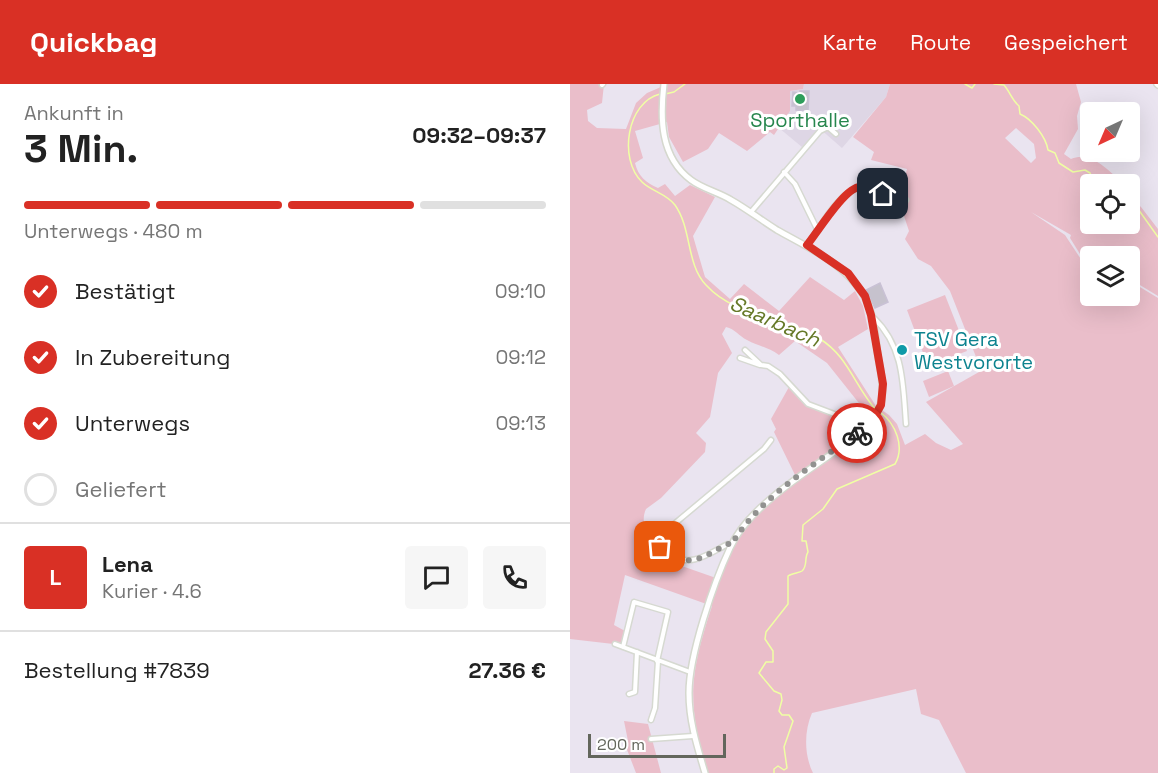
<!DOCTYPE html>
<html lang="de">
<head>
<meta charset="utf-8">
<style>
	body { margin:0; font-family:"Space Grotesk",sans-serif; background:#f6f6f6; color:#222; height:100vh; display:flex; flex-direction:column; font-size:22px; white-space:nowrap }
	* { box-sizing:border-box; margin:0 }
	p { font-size:20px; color:#767676 }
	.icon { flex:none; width:33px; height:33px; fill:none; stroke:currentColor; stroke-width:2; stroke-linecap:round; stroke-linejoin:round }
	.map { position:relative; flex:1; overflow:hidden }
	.side { display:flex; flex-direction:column; background:#fff; width:570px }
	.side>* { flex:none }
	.needle { width:39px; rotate:224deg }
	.fabs { position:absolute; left:510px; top:18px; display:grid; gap:12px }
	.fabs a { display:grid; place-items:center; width:60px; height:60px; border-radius:6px; background:#fff; box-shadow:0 6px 24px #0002; font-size:30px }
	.scale { position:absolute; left:18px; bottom:15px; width:138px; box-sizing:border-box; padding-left:6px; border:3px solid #63665c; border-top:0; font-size:16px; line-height:21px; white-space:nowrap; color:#63665c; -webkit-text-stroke:4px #fff; paint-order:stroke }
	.pin { position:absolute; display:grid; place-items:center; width:51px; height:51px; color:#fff; margin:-26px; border-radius:12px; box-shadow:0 3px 9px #0006 }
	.courier { position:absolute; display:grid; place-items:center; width:60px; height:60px; margin:-30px; border:4px solid #d93025; border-radius:50%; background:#fff; color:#222; box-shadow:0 2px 8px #0007 }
	.head em { font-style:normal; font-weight:700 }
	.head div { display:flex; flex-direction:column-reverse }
	.head { display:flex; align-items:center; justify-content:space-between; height:102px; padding:0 24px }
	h1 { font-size:39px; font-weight:700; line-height:45px }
	.bar { display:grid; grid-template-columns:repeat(4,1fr); gap:9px 6px; align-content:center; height:72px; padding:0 24px }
	.bar i { height:8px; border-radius:4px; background:#e0e0e0 }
	.bar .on { background:#d93025 }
	.bar p { grid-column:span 4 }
	.line { display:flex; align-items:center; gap:15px; padding:0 24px; border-top:2px solid #e0e0e0 }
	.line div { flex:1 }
	.round { display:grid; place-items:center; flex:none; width:63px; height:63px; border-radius:6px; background:#f6f6f6 }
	ol { padding:0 24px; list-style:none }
	li { display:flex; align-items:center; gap:18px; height:66px }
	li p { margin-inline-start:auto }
	li .icon { padding:6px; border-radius:50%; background:#d93025; color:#fff; stroke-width:4 }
	li:last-child { color:#767676 }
	li i { width:33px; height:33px; border:3px solid #e0e0e0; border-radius:50% }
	header { display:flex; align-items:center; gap:36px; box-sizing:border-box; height:84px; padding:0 30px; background:#d93025; color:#fff }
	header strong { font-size:28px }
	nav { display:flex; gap:33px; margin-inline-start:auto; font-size:21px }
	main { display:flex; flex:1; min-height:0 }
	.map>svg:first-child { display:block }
	.education { fill:#ded6e5 }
	.green { fill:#eabeca; fill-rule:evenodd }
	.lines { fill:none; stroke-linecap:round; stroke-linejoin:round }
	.stream { stroke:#f0ffa4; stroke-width:1.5 }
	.building { fill:#c6c2cd; stroke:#c9c1d5; stroke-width:1.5 }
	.street-casing { stroke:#d6d9d1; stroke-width:7 }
	.secondary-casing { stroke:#d5d8ce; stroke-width:8 }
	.street { stroke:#fff; stroke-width:4 }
	.secondary { stroke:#fff; stroke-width:5 }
	.done { stroke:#929290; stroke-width:6; stroke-dasharray:0 10.8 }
	.route { stroke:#d93025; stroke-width:8 }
	.leisure-dot { fill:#2e9e5b; stroke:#fff; stroke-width:2 }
	.culture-dot { fill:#0f9aa8; stroke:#fff; stroke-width:2 }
	.labels { text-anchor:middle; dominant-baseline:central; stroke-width:6; stroke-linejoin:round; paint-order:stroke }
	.leisure-label { font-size:20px; fill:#27864d; stroke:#fff }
	.culture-label { font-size:20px; fill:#0d838f; stroke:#fff; text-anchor:start }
	.water-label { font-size:21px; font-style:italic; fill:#667928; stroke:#fff }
</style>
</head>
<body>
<header>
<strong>Quickbag</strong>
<nav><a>Karte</a><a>Route</a><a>Gespeichert</a></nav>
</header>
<main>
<section class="side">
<div class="head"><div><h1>3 Min.</h1><p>Ankunft in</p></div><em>09:32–09:37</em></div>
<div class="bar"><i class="on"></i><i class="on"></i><i class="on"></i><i></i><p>Unterwegs · 480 m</p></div>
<ol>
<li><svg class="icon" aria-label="check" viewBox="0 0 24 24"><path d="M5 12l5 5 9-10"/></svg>Bestätigt<p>09:10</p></li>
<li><svg class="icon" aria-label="check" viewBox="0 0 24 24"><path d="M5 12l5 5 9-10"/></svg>In Zubereitung<p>09:12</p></li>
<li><svg class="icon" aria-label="check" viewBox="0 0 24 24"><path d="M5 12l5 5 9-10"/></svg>Unterwegs<p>09:13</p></li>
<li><i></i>Geliefert</li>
</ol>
<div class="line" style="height:108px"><b class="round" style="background:#d93025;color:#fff">L</b><div><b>Lena</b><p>Kurier · 4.6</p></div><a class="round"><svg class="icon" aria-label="chat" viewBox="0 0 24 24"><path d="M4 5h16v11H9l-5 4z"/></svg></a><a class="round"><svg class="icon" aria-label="phone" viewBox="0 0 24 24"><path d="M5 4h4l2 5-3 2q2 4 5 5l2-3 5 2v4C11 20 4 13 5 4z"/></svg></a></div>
<div class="line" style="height:78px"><div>Bestellung #7839</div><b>27.36 €</b></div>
</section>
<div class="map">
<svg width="588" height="689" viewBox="0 0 588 689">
	<rect width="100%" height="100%" fill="#eae4f0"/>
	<path class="education" d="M234,0h86l-4,13 -44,51 -23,-20 -17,19 -23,-19 11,-17v-20l13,-2z"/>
	<path class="green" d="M0,0h34l-2,19 -15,7 1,11 9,7 29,1 10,-26 11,-10 21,-9h136l-1,5 -13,2v20l-16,24 -4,-3 -23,19 -28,-18 -11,16 -25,13 -14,-25 -2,-15 -32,9 8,27 -8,5c3,13 11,20 23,25l7,-4 10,12 15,-11 25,12 -22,39 12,41 25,22 14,-15 35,27 31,-34 34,23 11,-9 8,15 5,23 -30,18 38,59 13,9 8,9 8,21 20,-11 11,9 15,7 12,-6 -37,-42 53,-30 1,-5 -30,-76 -19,-25 -13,-7 -13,-20 4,-8 -5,-15 4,-13 -6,-14 5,-20 -36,-9 3,-8 -21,-15 33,-40 4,-13h186l5,18 -4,14 1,13 -14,25 7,5c18,-7 33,7 45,18l1,7h-27v40h40v-27l11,10 17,22v67l-28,-17v-23h-40v14l-20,-32 1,-3 -40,-23 34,23 25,38v23h17l4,5 1,-2 -3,-3h21v-15l28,17v475h-192l-27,-53 -18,-6 -5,-25 -104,24c-8,18 -8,42 1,60h-106c-20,-71 -18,-97 5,-167l-87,-31 -11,50 11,6 -3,14 -52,-6zM446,44l18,16 2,14 -5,5 -26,-25zM156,243c9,2 13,9 21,13 11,6 21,7 32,15l16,-14 32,22 43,54 -9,9 -55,-21 -17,-18 -18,32 5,10 -2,3 22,45c-44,31 -61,50 -80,101l-37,-13v-3c-18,-8 -43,-31 -33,-53l15,-11 44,-46 1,-9 -10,-10 14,-16 8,-44 14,-20 -10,-19z
		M375,211l22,56 -39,15 -21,-56z
		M378,287l6,15 -25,11 -6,-16z
		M54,637l24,3 13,49h-25l-10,-26 2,-6z"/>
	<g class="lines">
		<path class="stream" d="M395,0l7,4 3,-4
			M424,0l10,1c6,7 8,15 15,21l1,8c12,5 26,23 28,36l7,3 4,10 14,9 12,-2 5,3 5,11
			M90,10c-33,8 -42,65 -18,88 9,9 25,12 33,23 17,24 11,59 31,80 30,33 79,31 114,54 28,17 35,48 56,71
			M95,10l9,-2 11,-8
			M560,120l8,5 20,28
			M204,689v-4l4,-3 6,4 3,-2 -3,-21 9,-26 -4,-6h-7l-3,-4 3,-11 -1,-6 -7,-3 -15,-18 7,-11h7v-11l-8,-12 1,-7 22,-28v-28c4,-3 11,-3 14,-5 6,-5 2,-13 6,-19l-2,-11h-4l1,-16 20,-16 14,-20 58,-25c10,-17 1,-40 -15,-52"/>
	</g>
	<path class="building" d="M230,7h9l-1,20 -12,-1v-4h-4l1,-14 7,1z
		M310,199l8,19 -13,6 -9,-18z"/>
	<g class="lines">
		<g class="street-casing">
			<path id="street" d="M32,1l1,-1
				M214,88l11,12 23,47
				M181,128l69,-81 8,-4 8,7
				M237,161c14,-18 30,-52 53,-58l46,13
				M304,234c30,29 29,67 32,106
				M175,266l16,15 7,1 12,8 28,30 58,22
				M170,274l20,7
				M161,461l-3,-1c-20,10 -37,24 -58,11 -6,-4 -11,-8 -13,-14l4,-6 103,-86 7,-9
				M45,560l75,28
				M53,563l11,-45 34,10 -11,49
				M59,610l6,-2 2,-40
				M81,636l4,-12 3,-47
				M81,655l42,-3"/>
		</g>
		<g class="secondary-casing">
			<path id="secondary" d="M94,0c-4,34 -4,73 27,96 12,9 27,12 40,20 16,9 30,20 46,30 32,18 65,32 86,64 11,17 12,42 15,62 4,22 10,45 -6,65 -31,31 -72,51 -105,81 -14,12 -29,28 -37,46 -16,34 -41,107 -41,145 0,28 8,53 16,80
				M587,0l1,1"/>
		</g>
		<use href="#street" class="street"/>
		<use href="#secondary" class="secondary"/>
	</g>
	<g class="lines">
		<path class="done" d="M90,463c28,24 40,11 68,-3l3,1c29,-48 82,-79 126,-112"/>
		<path class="route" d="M287,349l15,-12 9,-16 2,-21 -12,-69 -6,-19 -17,-23 -41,-28c10,-12 38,-58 53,-58 7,0 16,5 23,7"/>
	</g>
	<circle class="leisure-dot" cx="230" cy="15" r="6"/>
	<circle class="culture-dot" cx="332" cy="266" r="6"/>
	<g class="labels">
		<g class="leisure-label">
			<text x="230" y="36">Sporthalle</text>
		</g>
		<g class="culture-label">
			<text x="344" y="255">TSV Gera<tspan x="344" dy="23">Westvororte</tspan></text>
		</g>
		<g class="water-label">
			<text transform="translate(205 237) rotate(24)">Saarbach</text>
		</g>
	</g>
</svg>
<div class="fabs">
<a><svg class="needle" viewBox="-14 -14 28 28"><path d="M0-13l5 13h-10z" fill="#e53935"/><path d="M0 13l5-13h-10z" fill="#767676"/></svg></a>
<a><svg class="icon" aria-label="locate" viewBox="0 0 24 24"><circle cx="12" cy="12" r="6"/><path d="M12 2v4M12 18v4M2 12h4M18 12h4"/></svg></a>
<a><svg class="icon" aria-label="layers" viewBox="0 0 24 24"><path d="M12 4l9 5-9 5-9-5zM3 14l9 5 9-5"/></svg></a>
</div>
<div class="scale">200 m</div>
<div class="pin" style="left:90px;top:463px;background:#ea580c"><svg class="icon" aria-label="bag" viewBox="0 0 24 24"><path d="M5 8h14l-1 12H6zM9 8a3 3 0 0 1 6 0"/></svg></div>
<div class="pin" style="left:313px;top:110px;background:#1f2937"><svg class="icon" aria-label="home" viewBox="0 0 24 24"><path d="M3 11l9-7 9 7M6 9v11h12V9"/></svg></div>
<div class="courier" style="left:287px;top:349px"><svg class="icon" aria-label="bike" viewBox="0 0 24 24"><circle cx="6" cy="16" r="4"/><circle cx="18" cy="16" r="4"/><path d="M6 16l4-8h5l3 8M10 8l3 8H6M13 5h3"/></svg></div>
</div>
</main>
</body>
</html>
